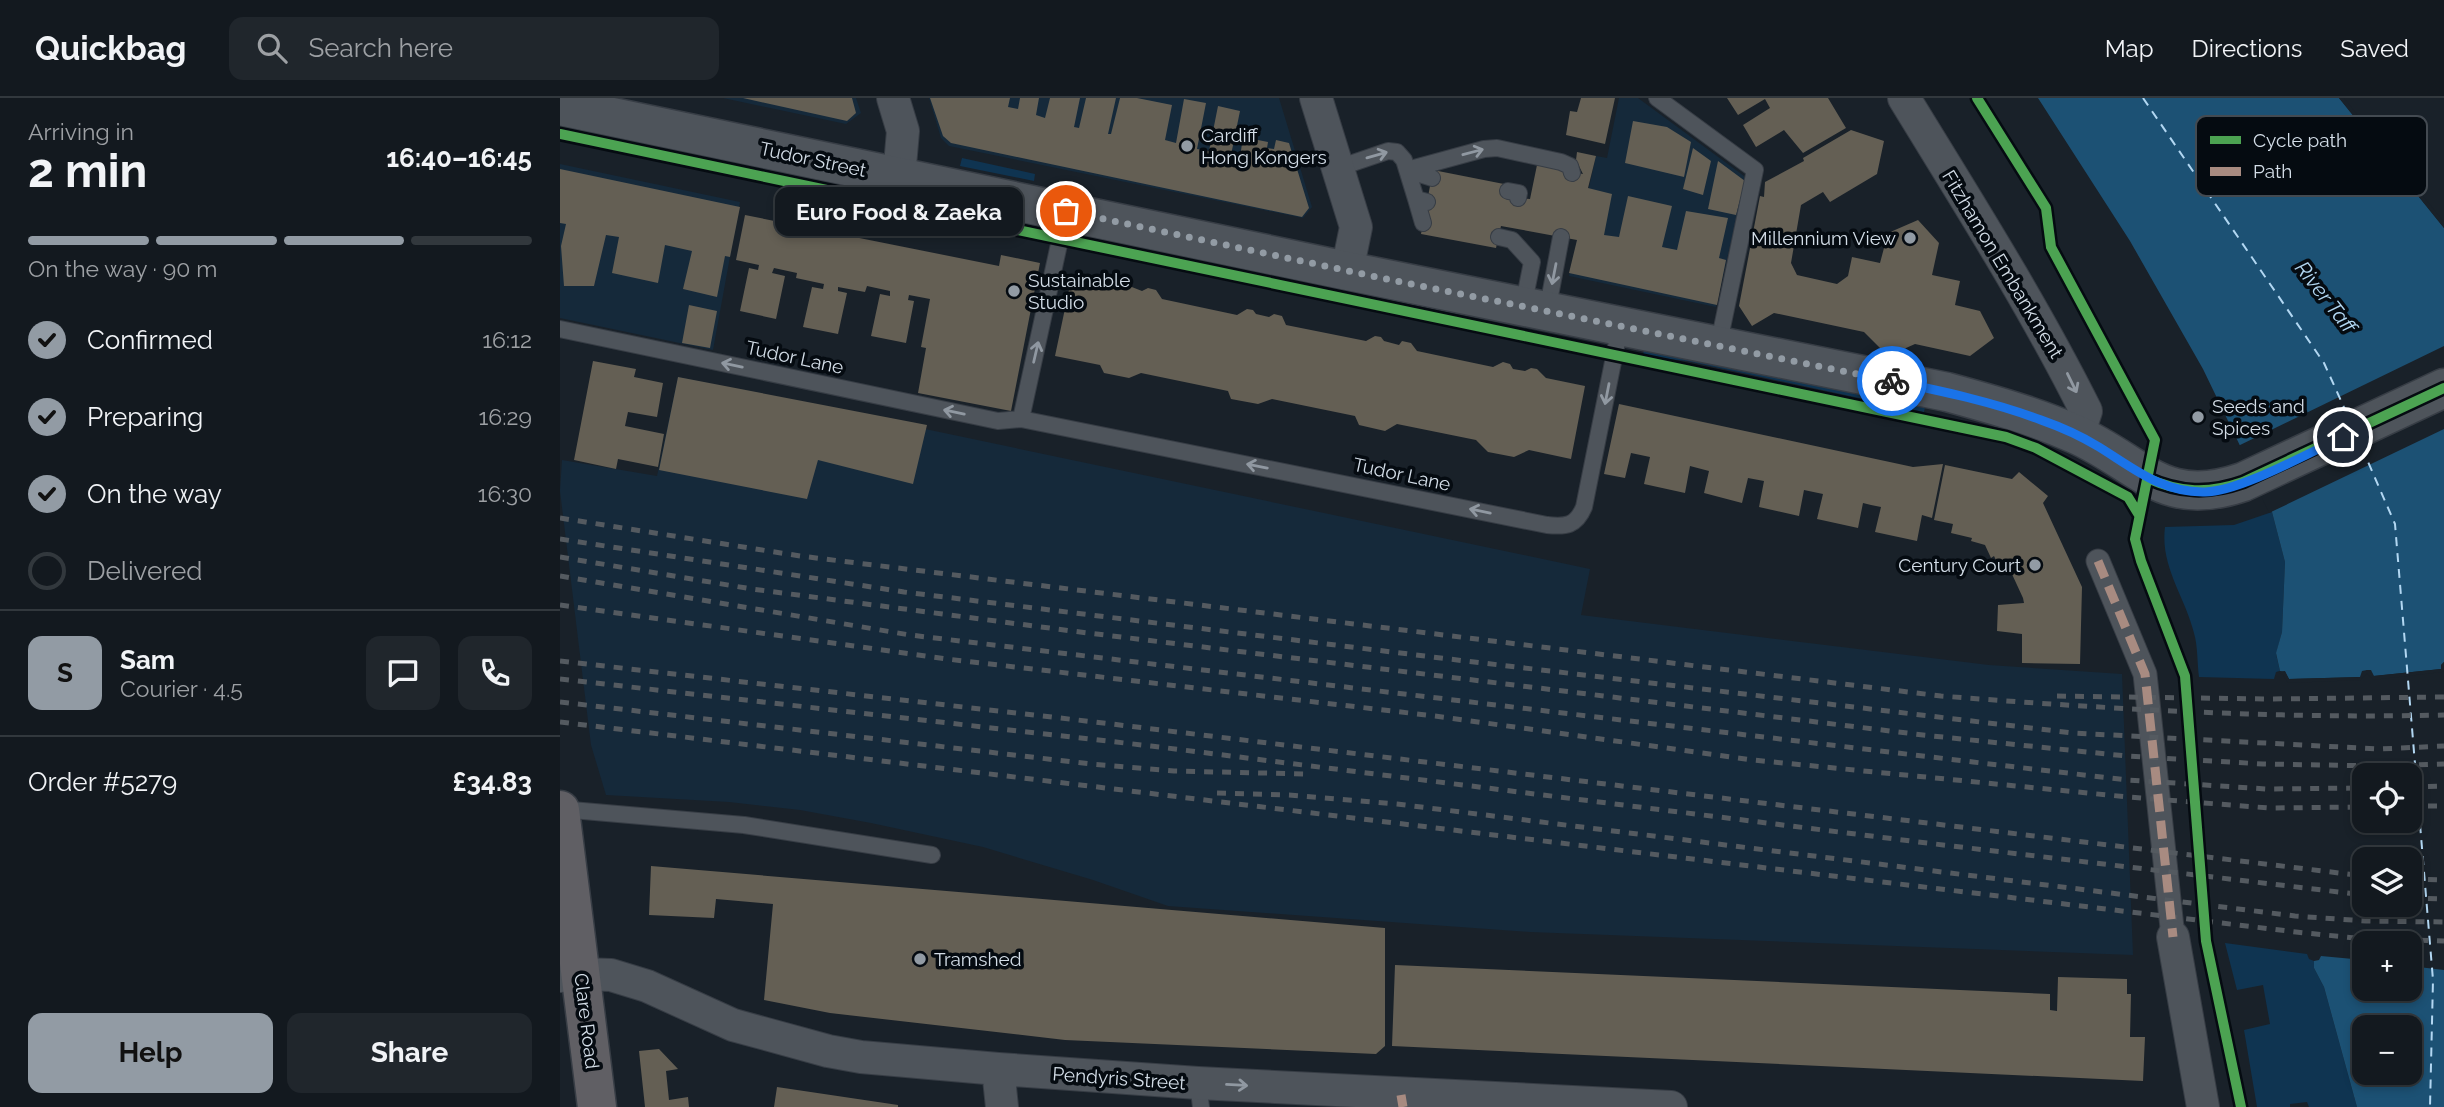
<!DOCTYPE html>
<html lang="en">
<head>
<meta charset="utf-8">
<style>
	body { margin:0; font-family:Raleway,sans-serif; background:#20262c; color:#f1f3f6; height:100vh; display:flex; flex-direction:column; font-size:26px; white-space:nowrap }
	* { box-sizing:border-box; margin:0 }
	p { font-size:23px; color:#9da0a4 }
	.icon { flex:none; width:38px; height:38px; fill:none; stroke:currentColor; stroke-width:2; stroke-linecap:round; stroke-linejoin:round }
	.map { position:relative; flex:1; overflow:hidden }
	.sheet { display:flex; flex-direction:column; background:#13191f; width:560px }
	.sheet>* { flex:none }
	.tools { position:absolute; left:1792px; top:665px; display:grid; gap:14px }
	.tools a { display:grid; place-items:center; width:70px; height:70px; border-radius:14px; background:#13191f; box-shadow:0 4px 10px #0003,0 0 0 2px #32383d; font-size:35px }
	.pin { position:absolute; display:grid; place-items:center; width:60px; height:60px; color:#fff; margin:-30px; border:4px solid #fff; border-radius:50%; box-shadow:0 2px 7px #0007 }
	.courier { position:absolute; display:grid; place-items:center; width:70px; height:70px; margin:-35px; border:5px solid #1a73e8; border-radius:50%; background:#fff; color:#222; box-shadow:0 2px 9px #0007 }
	.bubble { position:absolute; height:49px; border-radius:14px; background:#13191f; box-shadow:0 4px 10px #0003,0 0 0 2px #32383d; font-size:23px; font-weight:700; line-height:49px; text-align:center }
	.overview em { font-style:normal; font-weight:700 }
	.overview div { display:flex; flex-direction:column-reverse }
	.overview { display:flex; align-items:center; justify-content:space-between; height:119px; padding:0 28px }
	h1 { font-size:46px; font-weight:700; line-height:52px }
	.bar { display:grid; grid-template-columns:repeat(4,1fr); gap:10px 7px; align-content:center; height:84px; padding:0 28px }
	.bar i { height:9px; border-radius:5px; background:#32383d }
	.bar .current { background:#929ba4 }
	.bar p { grid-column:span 4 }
	.line { display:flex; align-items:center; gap:18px; padding:0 28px; border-top:2px solid #32383d }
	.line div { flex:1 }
	.round { display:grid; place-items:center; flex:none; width:74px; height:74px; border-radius:14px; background:#20262c }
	ol { padding:0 28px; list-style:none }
	li { display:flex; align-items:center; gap:21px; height:77px }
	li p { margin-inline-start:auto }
	li .icon { padding:7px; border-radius:50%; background:#929ba4; color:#111; stroke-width:4 }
	li:last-child { color:#9da0a4 }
	li i { width:38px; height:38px; border:4px solid #32383d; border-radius:50% }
	.primary-button { display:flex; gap:14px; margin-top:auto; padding:14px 28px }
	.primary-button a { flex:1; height:80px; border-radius:14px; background:#929ba4; color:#111; font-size:28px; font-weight:700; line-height:80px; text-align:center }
	.primary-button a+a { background:#20262c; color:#f1f3f6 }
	header { display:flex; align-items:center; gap:42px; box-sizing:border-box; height:98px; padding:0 35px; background:#13191f; border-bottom:2px solid #32383d }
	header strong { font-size:33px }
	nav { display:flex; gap:38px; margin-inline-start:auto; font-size:24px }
	.search { width:490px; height:63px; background:#20262c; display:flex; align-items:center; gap:18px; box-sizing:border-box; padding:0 24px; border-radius:14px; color:#9da0a4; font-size:26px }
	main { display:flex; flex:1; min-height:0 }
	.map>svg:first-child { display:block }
	.built { fill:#15293a }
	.green { fill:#0f3451 }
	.water { fill:#1c5174; fill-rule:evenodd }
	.pier { fill:#192129 }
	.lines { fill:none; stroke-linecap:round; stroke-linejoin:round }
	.ferry { stroke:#b2d7f2; stroke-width:2; stroke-dasharray:9 7; stroke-linecap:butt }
	.building { fill:#645f54 }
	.service-casing { stroke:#373d45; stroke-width:18 }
	.pedestrian-casing { stroke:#373d45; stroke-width:25 }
	.minor-casing { stroke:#373d45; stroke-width:34 }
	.tertiary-casing { stroke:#373d45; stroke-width:41 }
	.primary-casing { stroke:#373d45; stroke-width:41 }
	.service { stroke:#4e545b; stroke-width:16 }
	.pedestrian { stroke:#4e545b; stroke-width:23 }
	.minor { stroke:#4e545b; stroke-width:32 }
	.tertiary { stroke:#4e545b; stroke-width:38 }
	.primary { stroke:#605f64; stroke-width:38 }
	.rail { stroke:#545a60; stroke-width:5; stroke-dasharray:9 9; stroke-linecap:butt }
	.quiet { stroke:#a88b81; stroke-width:9; stroke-dasharray:18 9; stroke-linecap:butt }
	.cycleway-casing { stroke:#050b11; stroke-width:15 }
	.cycleway { stroke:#4ca352; stroke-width:10 }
	.oneway { stroke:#9098a1 }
	.done { stroke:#929ba4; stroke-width:7; stroke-dasharray:0 12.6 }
	.route { stroke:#1a73e8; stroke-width:9 }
	.poi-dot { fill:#929ba4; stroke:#050b11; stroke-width:2.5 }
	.labels { text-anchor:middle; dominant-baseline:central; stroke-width:7; stroke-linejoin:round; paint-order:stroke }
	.poi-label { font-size:19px; fill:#d3dde7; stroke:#050b11; text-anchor:start }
	.street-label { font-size:19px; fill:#d3dde7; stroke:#050b11 }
	.water-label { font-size:21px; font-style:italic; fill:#b2d7f2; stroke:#050b11 }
	.key { fill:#050b11; stroke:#434a51; stroke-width:2 }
	.key-label { font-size:19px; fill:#d3dde7 }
</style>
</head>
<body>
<header>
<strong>Quickbag</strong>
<div class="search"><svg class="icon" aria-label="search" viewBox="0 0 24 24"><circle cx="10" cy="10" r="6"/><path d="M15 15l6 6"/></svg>Search here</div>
<nav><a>Map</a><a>Directions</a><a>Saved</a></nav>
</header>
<main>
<section class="sheet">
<div class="overview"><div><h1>2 min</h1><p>Arriving in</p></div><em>16:40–16:45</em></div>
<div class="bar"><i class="current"></i><i class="current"></i><i class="current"></i><i></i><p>On the way · 90 m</p></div>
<ol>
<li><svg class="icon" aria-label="check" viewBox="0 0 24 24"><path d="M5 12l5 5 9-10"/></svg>Confirmed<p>16:12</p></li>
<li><svg class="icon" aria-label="check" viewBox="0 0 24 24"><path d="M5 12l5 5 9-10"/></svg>Preparing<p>16:29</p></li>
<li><svg class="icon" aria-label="check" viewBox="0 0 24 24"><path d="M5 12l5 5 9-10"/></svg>On the way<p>16:30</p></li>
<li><i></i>Delivered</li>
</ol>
<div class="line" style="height:126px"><b class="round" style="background:#929ba4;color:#111">S</b><div><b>Sam</b><p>Courier · 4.5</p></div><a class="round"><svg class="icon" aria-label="chat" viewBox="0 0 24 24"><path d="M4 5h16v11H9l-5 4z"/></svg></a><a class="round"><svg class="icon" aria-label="phone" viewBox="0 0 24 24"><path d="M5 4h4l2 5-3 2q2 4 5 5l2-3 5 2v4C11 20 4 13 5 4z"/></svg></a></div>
<div class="line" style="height:91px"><div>Order #5279</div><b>£34.83</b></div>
<div class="primary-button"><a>Help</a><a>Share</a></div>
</section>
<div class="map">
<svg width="1884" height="1009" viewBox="0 0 1884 1009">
	<rect width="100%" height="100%" fill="#192129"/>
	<path class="built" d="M163,0h133l5,15 -15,11z
		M369,0h350l33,109 -9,11 -354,-72 -8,-8z
		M1059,0h19l106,78 1,5 -29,126 -147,-31 27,-120 11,2z
		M0,66l180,38 -27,148 -153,-32z
		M118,279l912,192 -9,46 408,50 133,9 11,281 -603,-23 -362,-26 -75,-26 -110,-33 -112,-24 -71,-13 -71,-8 -123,-7 -15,-50 -31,-254 2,-31 95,16z"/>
	<path class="green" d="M402,60l73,16 -1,7 -74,-15z
		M1084,251l281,58 -1,5 -237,-51 -44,-5z
		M1712,414l13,50 -3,70 -6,22 4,17 -4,1 -2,7 -75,-2c-2,-14 -1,-30 -5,-44 -9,-37 -34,-66 -29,-106l69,-2z
		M1665,845l82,11 2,5 5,2v7l10,19 33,120h-48l-2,-5 -17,2v3h-33l-13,-77 26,-6 -7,-39 -26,5z"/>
	<path class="water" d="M1478,0h301l105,130v434l-3,3v4l-68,7 -6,-6 -6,7 -72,2 -4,-7 -5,-1 -4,-18 6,-21 3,-70 -13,-50 -69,-143 -73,-128z
		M1761,858l43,4v29h46v-23l34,4v137h-87l-33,-120 -10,-19v-7l5,-1zM1804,929h46v46h-46z"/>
	<path class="pier" d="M1779,0h5l100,124v6z
		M1884,248v83l-175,84 -31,-67z
		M1884,564v9l-2,1 -69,8 -6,-7 -6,7 -73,3 -5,-8 -6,-3 8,-1 4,8 71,-2 2,-6 5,-1h4l3,6 67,-7v-4z"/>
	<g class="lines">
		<path class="ferry" d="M1583,0l181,265 23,51
			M1802,350l33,76 38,456 -3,127"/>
	</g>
	<path class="building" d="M183,0h109l4,15 -9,8z
		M370,0h80l-2,9 10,2 2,-11h19l-3,17 9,3 5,-20h30l-6,29 5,1 7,-30h30l-8,36h3l9,-36h17l35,7 -7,35 11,3 8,-44 22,4 -9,46 12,2 9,-45 22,5 -9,44 9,2 3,-20 25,5 -1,6 7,1 2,-9 13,3 20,65 -7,9 -351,-74 -8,-7z
		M1021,0h34l-10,46 -39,-9 4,-24 7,1z
		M1167,0h101l18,30 -43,25 -19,-23 -28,17 -13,-22 27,-17 -5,-9 -27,16z
		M1073,23l34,6 24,15 -7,35 -59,-14z
		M1291,32l33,11 -7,33 -47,28 -7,-10 -22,13 -10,58 6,12 40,9 11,-8 4,-19 28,6 8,-30 30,-13 21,23 -7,32 28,6 -5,24 25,6 14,27 -24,18 -55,-12 -27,12 -24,-24 -90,-19 -22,13 -13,-20 21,-110 4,1 1,-15 39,-21 -1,-3z
		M1133,50l18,13 -8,34 -20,-6z
		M1017,54l19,4 -8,32 24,6 -8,41 15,2 9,-41 44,10 -10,41 15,3 9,-39 42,7 -9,40 7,2 -9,45 -148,-32 8,-33 -76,-14 -5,22 -75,-14 12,-64 76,15 9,13 12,1 7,-34 46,9 -7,-14z
		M1158,63l27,20 -9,34 -28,-6z
		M0,71l180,38 -10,50 -5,-1 -8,41 -34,-8 9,-38 -27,-6 -7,38 -46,-10 7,-36 -13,-2 -12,51h-30l-3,-40 5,-22 -6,-1z
		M185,117l254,51 2,-11 39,8 -29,148 -93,-18 8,-45 -5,-1 9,-48 -21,-4 -1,5 6,1 -8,42 -35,-7 9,-42 10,2v-5l-23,-5 -2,6 -27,-5v4l9,2 -9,41 -35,-7 9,-40 11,2 1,-5 -28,-6 1,-5 -23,-5 -2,5 13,3 -9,43 -36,-8 9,-43 9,2 1,-5 -23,-5z
		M511,182l38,9 10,-7 23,9 6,-3 8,2 6,9 75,16 10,-6 6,1 3,4 13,3 5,-3 8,2 4,9 80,16 9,-5 6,1 3,4 15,4 3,-4 9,2 6,8 76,16 10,-5 7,2 3,5 12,2 6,-3 6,1 9,9 39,8 -14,73 -42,-9 -15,7 -26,-5 -12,-12 -79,-16 -12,7 -26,-6 -4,-9 -83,-17 -14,5 -27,-5 -3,-8 -87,-18 -12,5 -25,-5 -4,-8 -45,-9z
		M129,207l28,6 -7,37 -28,-5z
		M33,263l43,8 -2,8 29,6 -6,34 -29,-5 -3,14 39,8 -6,33 -40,-8 -2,10 -42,-9z
		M118,279l249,48 -14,59 -95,-24 -11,39 -148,-29z
		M1059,306l294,63 30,-3 -11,54 -10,-3 -5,26 -42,-9 6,-25 -10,-2 -8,-2 -5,25 -41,-9 6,-25 -19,-4 -5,26 -40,-9 5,-26 -16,-3 -6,25 -38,-10 5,-22 -19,-5 -5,27 -41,-9 6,-27 -19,-4 -6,25 -21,-4z
		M1385,367l67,14 7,-7 29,24 -5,7 39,84 -2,77 -58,-1v-29l-25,-3 1,-26 26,-2 -1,-5 -12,-26 -8,3 -9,-19 -3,2 -6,-13 -14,-4 1,-3 -21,-5 2,-9 -19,-4z
		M91,768l734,62v118l-9,8 -311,-14 -235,-27 -66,-13 9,-96 -57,-5 -2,19 -65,-3z
		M835,867l655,29v16l7,1 1,-34 69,2v15h4l-1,43h15l-2,44 -751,-35z
		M99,951l19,20 -12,2 3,29 19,-3 1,10h-44l-6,-56z
		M217,989l121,18v2h-124z"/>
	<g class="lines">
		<g class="service-casing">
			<path id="service" d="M1097,0l98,72 -37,177
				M778,70l50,-17 9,1 7,8 12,39 11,3
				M847,72l77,-21 13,-1 64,14 9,4 2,7
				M847,72l25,8
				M948,93l11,2 -1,5
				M856,101l7,24
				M939,139l13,3 20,22 -9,45
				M987,214l14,-75
				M0,231l438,92 23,-2 526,106c19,2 29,1 37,-18l36,-180
				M461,321l45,-207
				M0,711l184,16 188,30
				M638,985l3,24"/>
		</g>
		<g class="pedestrian-casing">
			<path id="pedestrian" d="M1538,463l47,113 28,263"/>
		</g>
		<g class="minor-casing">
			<path id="minor" d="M333,0l10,33 -4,46
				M756,0l40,129 -9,44
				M1344,0c63,103 128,205 182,313l-8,24
				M1613,839l30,170
				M0,878l21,-2 30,1 36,11 86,39 95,26 33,6 137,12 200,14 473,24
				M438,971l4,38"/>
		</g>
		<g class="tertiary-casing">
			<path id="tertiary" d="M0,8l787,165 600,121c44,12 87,24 128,42 66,29 87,76 168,48l201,-94"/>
		</g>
		<g class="primary-casing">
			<path id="primary" d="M0,712l37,297"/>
		</g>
		<use href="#service" class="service"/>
		<use href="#pedestrian" class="pedestrian"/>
		<use href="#minor" class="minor"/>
		<use href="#tertiary" class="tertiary"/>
		<use href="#primary" class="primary"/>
		<path class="rail" d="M0,420l240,38 1141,140c168,13 335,23 503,19
			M0,441l344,53 545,67 624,74 306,16 65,-3
			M0,459l192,32 320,42 851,104 203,21 137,8 120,2 61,-2
			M0,478l350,59 1063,127 154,18 140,9 97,-1
			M0,507l387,54 488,57 318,44 375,37 141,11 95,-1
			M0,563l535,61 1269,154
			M0,581l591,67 784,98 429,51
			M1497,598l214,3 173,-2
			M0,604l531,62 83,7 133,3
			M0,624l1736,210 59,6 89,3
			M1850,689l34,-1
			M657,695l72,2 108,9 898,112 71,5 78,1
			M1850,708h34
			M1850,781l34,1
			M1850,800l34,1"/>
		<path class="quiet" d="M1538,463l47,113 28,263
			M841,997l2,12"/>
		<g class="cycleway-casing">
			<path id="cycleway" d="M1417,0l69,110 5,39 104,193 -20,99 6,22 44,115 21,265 35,166
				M0,36l1446,303 30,11 92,49 11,18
				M1587,380c33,15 62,16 96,4l201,-94"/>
		</g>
		<use href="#cycleway" class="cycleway"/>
	</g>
	<defs><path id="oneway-shaft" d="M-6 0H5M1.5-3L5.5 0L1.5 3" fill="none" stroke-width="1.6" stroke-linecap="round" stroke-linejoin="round" transform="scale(1.75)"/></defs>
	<g class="oneway">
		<use href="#oneway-shaft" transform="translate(913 54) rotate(-15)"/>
		<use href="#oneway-shaft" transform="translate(817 57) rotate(-16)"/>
		<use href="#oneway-shaft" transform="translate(994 176) rotate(101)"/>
		<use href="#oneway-shaft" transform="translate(476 254) rotate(-77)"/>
		<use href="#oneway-shaft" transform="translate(172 267) rotate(-168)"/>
		<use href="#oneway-shaft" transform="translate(1512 285) rotate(64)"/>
		<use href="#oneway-shaft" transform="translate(1047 296) rotate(101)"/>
		<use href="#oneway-shaft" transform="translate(394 314) rotate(-168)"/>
		<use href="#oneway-shaft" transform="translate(697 368) rotate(-169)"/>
		<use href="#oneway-shaft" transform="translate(920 413) rotate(-168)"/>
		<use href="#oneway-shaft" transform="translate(677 987) rotate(3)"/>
	</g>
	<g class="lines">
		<path class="done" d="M506,113l306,65 520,105"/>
		<path class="route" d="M1332,283c50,10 101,21 149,39 20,7 40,16 58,27 34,21 63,46 106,45 36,-1 103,-39 138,-55"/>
	</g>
	<g class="poi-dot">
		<circle cx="627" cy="48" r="7"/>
		<circle cx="1350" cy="140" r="7"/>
		<circle cx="454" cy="193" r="7"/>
		<circle cx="1638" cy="319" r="7"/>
		<circle cx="1475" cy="467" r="7"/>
		<circle cx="360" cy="861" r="7"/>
	</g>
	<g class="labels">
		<g class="poi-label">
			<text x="641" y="37">Cardiff<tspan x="641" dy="22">Hong Kongers</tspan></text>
			<text x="1336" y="140" text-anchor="end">Millennium View</text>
			<text x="468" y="182">Sustainable<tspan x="468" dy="22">Studio</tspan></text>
			<text x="1652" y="308">Seeds and<tspan x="1652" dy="22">Spices</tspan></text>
			<text x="1461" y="467" text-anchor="end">Century Court</text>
			<text x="374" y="861">Tramshed</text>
		</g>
		<g class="street-label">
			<text transform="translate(253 61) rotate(12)">Tudor Street</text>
			<text transform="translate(1443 166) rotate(59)">Fitzhamon Embankment</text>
			<text transform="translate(235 259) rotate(12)">Tudor Lane</text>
			<text transform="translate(842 376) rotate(12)">Tudor Lane</text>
			<text transform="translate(27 923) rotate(83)">Clare Road</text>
			<text transform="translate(559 980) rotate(4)">Pendyris Street</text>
		</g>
		<g class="water-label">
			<text transform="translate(1766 199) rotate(52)">River Taff</text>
		</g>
	</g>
	<rect x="1636" y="18" width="231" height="80" rx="10" class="key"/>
	<rect x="1650" y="38" width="31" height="8" fill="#4ca352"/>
	<rect x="1650" y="69" width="31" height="9" fill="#a88b81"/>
	<g class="key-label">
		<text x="1693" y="49">Cycle path</text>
		<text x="1693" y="80">Path</text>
	</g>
</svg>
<div class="tools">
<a><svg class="icon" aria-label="locate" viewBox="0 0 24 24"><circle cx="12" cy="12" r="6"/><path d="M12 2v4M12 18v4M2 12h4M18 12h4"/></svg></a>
<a><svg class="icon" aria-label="layers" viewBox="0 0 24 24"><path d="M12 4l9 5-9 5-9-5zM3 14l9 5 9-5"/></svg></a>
<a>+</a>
<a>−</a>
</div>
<div class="pin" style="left:506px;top:113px;background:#ea580c"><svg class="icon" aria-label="bag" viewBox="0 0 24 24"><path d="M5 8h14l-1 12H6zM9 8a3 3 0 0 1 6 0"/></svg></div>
<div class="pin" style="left:1783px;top:339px;background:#1f2937"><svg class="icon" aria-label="home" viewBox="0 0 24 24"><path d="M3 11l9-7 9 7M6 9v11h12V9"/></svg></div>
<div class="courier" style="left:1332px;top:283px"><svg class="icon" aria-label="bike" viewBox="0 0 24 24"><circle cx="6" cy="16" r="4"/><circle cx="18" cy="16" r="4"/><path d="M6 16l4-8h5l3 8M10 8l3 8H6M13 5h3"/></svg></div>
<div class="bubble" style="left:215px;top:89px;width:248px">Euro Food &amp; Zaeka</div>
</div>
</main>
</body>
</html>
